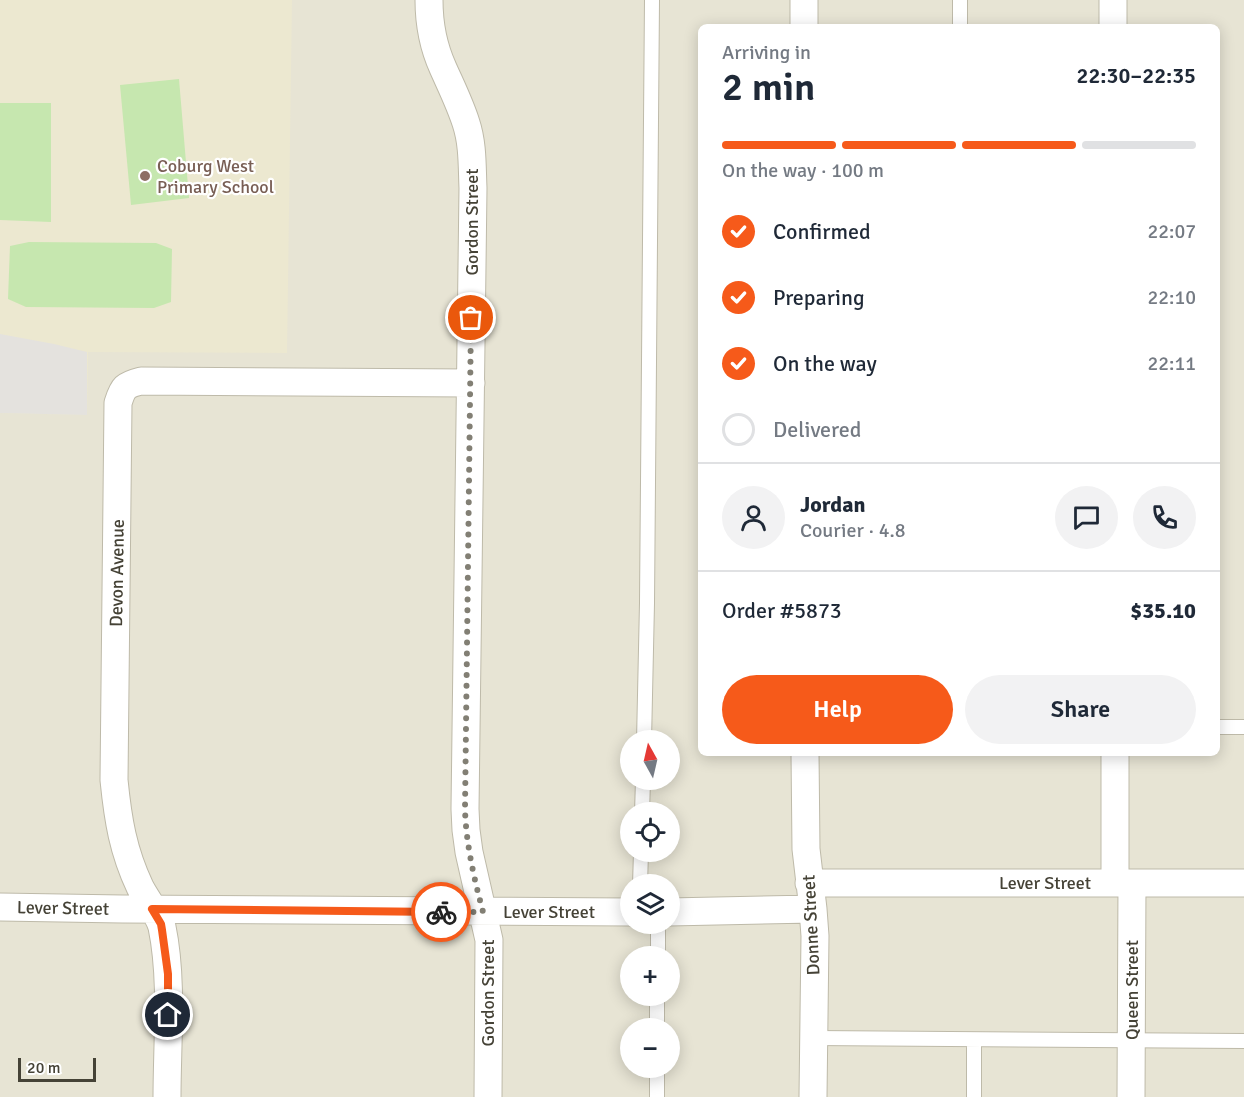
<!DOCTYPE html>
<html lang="en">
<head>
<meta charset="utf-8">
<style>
	body { margin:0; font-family:Signika,sans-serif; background:#f2f2f3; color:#1f2937; height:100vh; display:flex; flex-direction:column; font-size:22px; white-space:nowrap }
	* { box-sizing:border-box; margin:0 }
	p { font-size:20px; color:#747a83 }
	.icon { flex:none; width:33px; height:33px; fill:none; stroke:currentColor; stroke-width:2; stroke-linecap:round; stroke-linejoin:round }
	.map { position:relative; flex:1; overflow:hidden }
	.details { position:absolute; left:698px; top:24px; width:522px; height:732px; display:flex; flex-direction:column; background:#fff; border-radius:9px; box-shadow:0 3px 15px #0003 }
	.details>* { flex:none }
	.needle { width:39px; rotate:352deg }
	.fabs { position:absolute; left:620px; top:730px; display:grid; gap:12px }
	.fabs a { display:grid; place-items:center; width:60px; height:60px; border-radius:50%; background:#fff; box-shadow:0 3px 15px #0003; font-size:30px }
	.scale { position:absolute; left:18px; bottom:15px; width:78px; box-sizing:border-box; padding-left:6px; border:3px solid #454236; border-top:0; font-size:16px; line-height:21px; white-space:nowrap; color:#454236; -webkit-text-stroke:4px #fff; paint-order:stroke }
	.pin { position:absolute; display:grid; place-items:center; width:51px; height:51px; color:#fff; margin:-26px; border:3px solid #fff; border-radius:50%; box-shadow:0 2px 6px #0007 }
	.courier { position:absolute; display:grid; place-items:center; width:60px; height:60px; margin:-30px; border:4px solid #f65a1a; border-radius:50%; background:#fff; color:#222; box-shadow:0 2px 8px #0007 }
	.summary em { font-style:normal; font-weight:600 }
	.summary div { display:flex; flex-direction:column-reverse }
	.summary { display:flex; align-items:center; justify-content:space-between; height:102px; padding:0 24px }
	h1 { font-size:39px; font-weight:600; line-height:45px }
	.bar { display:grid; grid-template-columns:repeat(4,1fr); gap:9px 6px; align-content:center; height:72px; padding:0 24px }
	.bar i { height:8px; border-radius:4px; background:#e0e1e3 }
	.bar .selected { background:#f65a1a }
	.bar p { grid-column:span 4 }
	.line { display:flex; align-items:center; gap:15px; padding:0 24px; border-top:2px solid #e0e1e3 }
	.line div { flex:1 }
	.round { display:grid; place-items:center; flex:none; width:63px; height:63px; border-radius:32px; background:#f2f2f3 }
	ol { padding:0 24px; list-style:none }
	li { display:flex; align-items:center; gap:18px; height:66px }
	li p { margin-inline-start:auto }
	li .icon { padding:6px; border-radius:50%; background:#f65a1a; color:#fff; stroke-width:4 }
	li:last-child { color:#747a83 }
	li i { width:33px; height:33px; border:3px solid #e0e1e3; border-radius:50% }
	.cta { display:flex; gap:12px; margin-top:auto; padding:12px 24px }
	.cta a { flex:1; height:69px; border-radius:36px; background:#f65a1a; color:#fff; font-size:24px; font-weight:600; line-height:69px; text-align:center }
	.cta a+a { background:#f2f2f3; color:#1f2937 }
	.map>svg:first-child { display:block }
	.residential { fill:#e7e4d4; fill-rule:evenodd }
	.education { fill:#ece8d0 }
	.green { fill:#c6e7af }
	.parking { fill:#e4e2de }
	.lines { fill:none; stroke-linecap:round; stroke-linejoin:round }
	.lane-casing { stroke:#bebaa9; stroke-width:16 }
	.street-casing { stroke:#bebaa9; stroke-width:29 }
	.lane { stroke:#fff; stroke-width:14 }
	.street { stroke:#fff; stroke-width:27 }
	.done { stroke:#827f74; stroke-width:6; stroke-dasharray:0 10.8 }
	.route { stroke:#f65a1a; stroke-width:8 }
	.education-dot { fill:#8d6e63; stroke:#fff; stroke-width:2 }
	.labels { text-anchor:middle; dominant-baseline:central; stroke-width:4.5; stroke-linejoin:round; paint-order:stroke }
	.education-label { font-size:18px; fill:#785e54; stroke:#fff; text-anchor:start }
	.street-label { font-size:18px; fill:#454236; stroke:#fff }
</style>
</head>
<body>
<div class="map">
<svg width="1244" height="1097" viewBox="0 0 1244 1097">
	<rect width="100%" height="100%" fill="#f3f1e6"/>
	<path class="residential" d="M0,0h1244v1097h-1244zM700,27h516v726h-516zM630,741h39v39h-39zM630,813h39v39h-39zM630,885h39v39h-39zM630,957h39v39h-39zM630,1029h39v39h-39z"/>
	<path class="education" d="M0,0h292l-5,353 -199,-1 -1,63 -87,-2z"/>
	<path class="green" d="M179,79l10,119 -58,7 -11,-120z
		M0,103h51v119l-51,-2z
		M29,242l127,1 16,6 -1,53 -17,6 -128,-1 -18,-8 2,-53z"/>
	<path class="parking" d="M0,334l54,10 33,8v63l-87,-2z"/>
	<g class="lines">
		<g class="lane-casing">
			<path id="lane" d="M960,0v27
				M1216,727h28
				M644,741l3,-138 5,-603
				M642,813l1,-33
				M640,885l1,-33
				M658,957v-33
				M657,1029v-33
				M813,1038l431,3
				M657,1097v-29
				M974,1097v-57"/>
		</g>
		<g class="street-casing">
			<path id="street" d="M429,0c0,24 4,46 14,68 8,18 17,36 23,55 7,21 6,44 7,65l-8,621 1,21 3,22 20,88 -1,157
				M804,0v27
				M1113,0v27
				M805,753l1,96 7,60 2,27 -2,161
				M1115,753v130
				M809,883h435
				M0,907l122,2 508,3
				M669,912l144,-3
				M167,1097c0,-54 6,-117 -5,-170 -3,-12 -16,-28 -22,-40 -17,-36 -22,-67 -26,-107l4,-377c5,-16 7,-18 23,-22l330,2
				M1131,1097l1,-214"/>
		</g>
		<use href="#lane" class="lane"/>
		<use href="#street" class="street"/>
	</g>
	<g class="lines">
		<path class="done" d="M441,912h42c-9,-34 -17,-68 -18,-103l6,-491"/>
		<path class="route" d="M168,1015v-41l-6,-44 -1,-6 -9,-15 289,3"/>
	</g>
	<circle class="education-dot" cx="145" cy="176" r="6"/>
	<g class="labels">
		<g class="education-label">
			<text x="157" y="166">Coburg West<tspan x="157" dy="21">Primary School</tspan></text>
		</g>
		<g class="street-label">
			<text transform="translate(472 222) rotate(-90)">Gordon Street</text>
			<text transform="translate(117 573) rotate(-89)">Devon Avenue</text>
			<text x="1045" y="883">Lever Street</text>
			<text transform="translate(63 908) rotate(1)">Lever Street</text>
			<text x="549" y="912">Lever Street</text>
			<text transform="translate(811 925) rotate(-93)">Donne Street</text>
			<text transform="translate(1132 990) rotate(-90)">Queen Street</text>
			<text transform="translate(488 993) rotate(-90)">Gordon Street</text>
		</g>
	</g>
</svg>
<div class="fabs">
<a><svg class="needle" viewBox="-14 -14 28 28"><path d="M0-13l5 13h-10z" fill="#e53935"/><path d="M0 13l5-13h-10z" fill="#747a83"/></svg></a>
<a><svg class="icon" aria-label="locate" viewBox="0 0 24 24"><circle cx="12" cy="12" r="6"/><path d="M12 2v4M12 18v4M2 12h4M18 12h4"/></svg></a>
<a><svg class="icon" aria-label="layers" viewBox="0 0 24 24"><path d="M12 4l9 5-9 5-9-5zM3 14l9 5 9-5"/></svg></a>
<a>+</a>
<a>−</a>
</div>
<div class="scale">20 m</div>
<div class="pin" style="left:471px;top:318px;background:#ea580c"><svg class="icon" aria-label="bag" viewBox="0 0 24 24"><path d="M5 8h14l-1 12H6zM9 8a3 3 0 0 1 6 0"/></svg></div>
<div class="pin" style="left:168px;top:1015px;background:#1f2937"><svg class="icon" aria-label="home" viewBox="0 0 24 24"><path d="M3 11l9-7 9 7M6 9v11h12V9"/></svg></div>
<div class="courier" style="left:441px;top:912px"><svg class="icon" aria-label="bike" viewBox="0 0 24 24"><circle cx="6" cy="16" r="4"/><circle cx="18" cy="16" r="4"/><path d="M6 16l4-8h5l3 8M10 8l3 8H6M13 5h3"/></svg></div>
<section class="details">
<div class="summary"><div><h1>2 min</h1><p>Arriving in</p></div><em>22:30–22:35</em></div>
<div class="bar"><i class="selected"></i><i class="selected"></i><i class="selected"></i><i></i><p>On the way · 100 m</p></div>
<ol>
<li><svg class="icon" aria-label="check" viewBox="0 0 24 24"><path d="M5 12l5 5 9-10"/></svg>Confirmed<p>22:07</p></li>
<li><svg class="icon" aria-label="check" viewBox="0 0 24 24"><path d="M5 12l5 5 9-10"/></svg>Preparing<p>22:10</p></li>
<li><svg class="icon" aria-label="check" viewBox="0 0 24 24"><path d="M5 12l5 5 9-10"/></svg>On the way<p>22:11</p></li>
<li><i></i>Delivered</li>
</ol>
<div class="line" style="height:108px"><a class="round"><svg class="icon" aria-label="person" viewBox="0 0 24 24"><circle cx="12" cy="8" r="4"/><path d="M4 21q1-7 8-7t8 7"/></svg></a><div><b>Jordan</b><p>Courier · 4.8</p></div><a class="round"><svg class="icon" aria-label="chat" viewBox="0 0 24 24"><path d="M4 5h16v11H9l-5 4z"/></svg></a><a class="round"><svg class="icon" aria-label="phone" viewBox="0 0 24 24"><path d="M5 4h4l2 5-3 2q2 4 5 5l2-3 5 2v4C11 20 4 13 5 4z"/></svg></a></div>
<div class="line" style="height:78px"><div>Order #5873</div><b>$35.10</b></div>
<div class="cta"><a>Help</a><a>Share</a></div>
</section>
</div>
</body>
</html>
